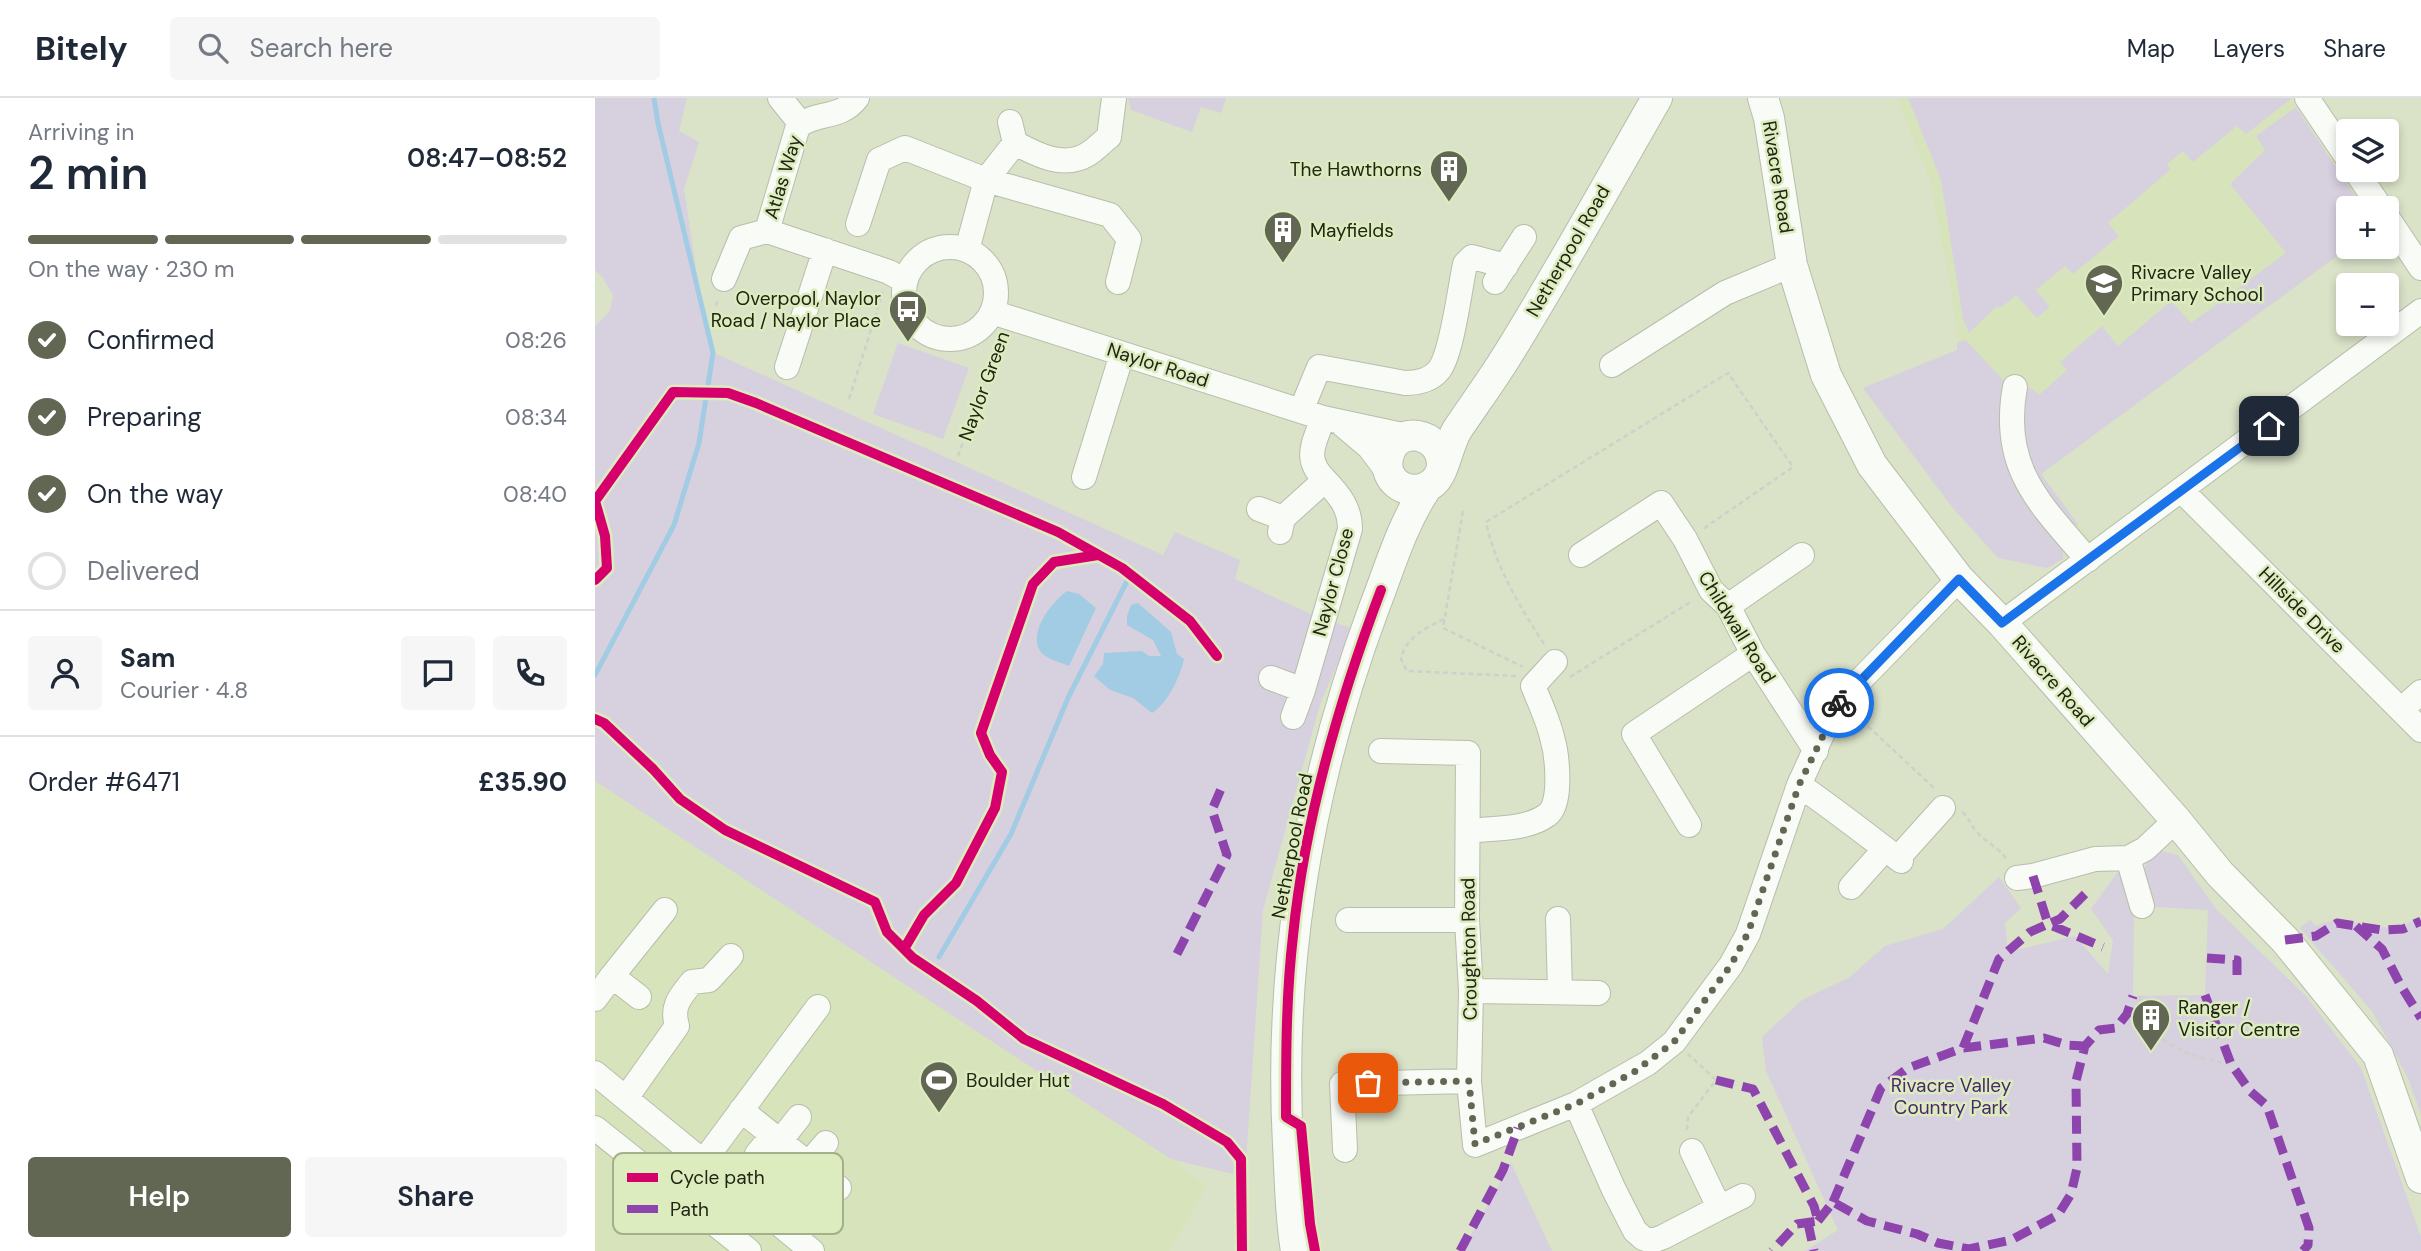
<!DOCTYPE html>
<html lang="en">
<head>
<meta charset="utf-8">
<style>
	body { margin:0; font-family:"DM Sans",sans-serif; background:#f6f6f7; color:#1f2937; height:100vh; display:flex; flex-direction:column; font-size:26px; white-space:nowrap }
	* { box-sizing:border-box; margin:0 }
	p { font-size:23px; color:#747a83 }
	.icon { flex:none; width:38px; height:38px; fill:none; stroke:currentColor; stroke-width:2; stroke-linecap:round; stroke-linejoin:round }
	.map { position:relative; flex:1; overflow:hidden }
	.details { display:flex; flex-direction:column; background:#fff; width:595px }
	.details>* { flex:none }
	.tools { position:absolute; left:1741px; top:21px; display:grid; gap:14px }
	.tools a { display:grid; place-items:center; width:63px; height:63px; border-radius:7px; background:#fff; box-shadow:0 4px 10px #0003; font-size:35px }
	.pin { position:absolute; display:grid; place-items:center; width:60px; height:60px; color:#fff; margin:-30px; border-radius:14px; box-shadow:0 4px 10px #0006 }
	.courier { position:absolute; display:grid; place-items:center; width:70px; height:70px; margin:-35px; border:5px solid #1a73e8; border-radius:50%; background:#fff; color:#222; box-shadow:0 2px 9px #0007 }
	.headline em { font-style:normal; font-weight:600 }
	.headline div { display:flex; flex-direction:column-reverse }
	.headline { display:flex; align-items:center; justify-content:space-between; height:119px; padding:0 28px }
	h1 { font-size:46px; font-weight:600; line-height:52px }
	.bar { display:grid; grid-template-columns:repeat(4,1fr); gap:10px 7px; align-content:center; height:84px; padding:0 28px }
	.bar i { height:9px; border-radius:5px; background:#e0e1e3 }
	.bar .selected { background:#616753 }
	.bar p { grid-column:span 4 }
	.line { display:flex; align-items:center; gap:18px; padding:0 28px; border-top:2px solid #e0e1e3 }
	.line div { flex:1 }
	.round { display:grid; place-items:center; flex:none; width:74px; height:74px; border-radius:7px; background:#f6f6f7 }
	ol { padding:0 28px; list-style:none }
	li { display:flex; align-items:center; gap:21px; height:77px }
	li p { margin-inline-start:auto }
	li .icon { padding:7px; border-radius:50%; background:#616753; color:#fff; stroke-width:4 }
	li:last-child { color:#747a83 }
	li i { width:38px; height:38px; border:4px solid #e0e1e3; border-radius:50% }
	.action { display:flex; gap:14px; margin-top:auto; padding:14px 28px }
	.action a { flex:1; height:80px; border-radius:7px; background:#616753; color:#fff; font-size:28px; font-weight:600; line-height:80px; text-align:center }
	.action a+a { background:#f6f6f7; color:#1f2937 }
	header { display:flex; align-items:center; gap:42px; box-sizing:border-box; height:98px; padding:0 35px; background:#fff; border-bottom:2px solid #e0e1e3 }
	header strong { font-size:33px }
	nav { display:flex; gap:38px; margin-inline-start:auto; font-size:24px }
	.search { width:490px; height:63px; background:#f6f6f7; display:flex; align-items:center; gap:18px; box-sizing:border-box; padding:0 24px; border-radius:7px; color:#747a83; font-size:26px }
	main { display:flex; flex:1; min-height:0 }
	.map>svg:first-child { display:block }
	.built { fill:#d7e4bb }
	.green { fill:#d7d0df }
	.water { fill:#a2cce3 }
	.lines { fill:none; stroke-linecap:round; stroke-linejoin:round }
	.stream { stroke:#a2cce3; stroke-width:5 }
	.minor-casing { stroke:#b7beaa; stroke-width:26 }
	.major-casing { stroke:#b7beaa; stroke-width:32 }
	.path { stroke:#ced1c9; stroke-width:2.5; stroke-dasharray:5 3.5; stroke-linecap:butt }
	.minor { stroke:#f9fbf7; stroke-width:24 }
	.major { stroke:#f9fbf7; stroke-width:30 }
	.quiet { stroke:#8e44ad; stroke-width:9; stroke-dasharray:18 9; stroke-linecap:butt }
	.cycleway-casing { stroke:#ddecbe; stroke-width:15 }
	.cycleway { stroke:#d6006c; stroke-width:10 }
	.done { stroke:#616753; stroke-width:7; stroke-dasharray:0 12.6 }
	.route { stroke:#1a73e8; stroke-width:9 }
	.labels { text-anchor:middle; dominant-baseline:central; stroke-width:5; stroke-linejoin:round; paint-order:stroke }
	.poi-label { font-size:19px; fill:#202514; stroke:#ddecbe; text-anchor:start }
	.street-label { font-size:19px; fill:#202514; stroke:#ddecbe }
	.park-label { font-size:19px; fill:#48296d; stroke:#ddecbe }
	.key { fill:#ddecbe; stroke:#a4b08b; stroke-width:2 }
	.key-label { font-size:19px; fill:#202514 }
</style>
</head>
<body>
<header>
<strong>Bitely</strong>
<div class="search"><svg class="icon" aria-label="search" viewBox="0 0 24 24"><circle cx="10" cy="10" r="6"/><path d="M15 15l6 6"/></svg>Search here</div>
<nav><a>Map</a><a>Layers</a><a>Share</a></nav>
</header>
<main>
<section class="details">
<div class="headline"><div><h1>2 min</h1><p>Arriving in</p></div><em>08:47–08:52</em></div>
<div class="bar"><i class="selected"></i><i class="selected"></i><i class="selected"></i><i></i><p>On the way · 230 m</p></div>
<ol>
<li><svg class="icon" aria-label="check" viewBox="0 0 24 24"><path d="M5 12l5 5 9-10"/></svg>Confirmed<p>08:26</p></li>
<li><svg class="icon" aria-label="check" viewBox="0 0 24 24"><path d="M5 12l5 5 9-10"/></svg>Preparing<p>08:34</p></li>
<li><svg class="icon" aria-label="check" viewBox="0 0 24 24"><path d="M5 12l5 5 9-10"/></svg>On the way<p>08:40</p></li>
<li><i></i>Delivered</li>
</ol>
<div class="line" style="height:126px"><a class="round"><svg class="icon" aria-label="person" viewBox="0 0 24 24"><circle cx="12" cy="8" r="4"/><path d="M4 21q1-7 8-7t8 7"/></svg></a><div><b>Sam</b><p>Courier · 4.8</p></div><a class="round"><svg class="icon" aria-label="chat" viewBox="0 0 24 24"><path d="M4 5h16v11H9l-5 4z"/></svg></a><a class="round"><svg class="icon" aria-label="phone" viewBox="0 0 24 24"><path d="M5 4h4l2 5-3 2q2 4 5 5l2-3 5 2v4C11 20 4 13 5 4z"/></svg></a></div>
<div class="line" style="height:91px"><div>Order #6471</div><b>£35.90</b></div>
<div class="action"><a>Help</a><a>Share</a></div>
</section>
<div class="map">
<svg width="1826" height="1153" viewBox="0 0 1826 1153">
	<rect width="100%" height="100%" fill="#dae2c8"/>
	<path class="built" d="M1302,0h393l76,110h-17l1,39 -309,227 50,67 -44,27 -49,-10 -46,-51 -89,-119 95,-38 -7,-60 -22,-112z
		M0,683l576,378 36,27 -38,65h-574z"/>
	<path class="green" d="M0,0h92l-8,33 20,11 -15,47 17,112 13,52 449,202 12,-23 65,28 -5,19 71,33 47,17 -32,72 -58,209 -18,267 -74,-18 -576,-378v-455l15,-15 3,-16 -10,-17 -8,-8z
		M533,0h98l-5,15 -20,-6 -9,25 -61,-22z
		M1313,0h382l1,1 -45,35 -9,-8 -44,36 -10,-11 -16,13 4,5 -63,54 11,13 -46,38 -8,-8 -29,24 14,17 -13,11 -21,-23 -14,12h-6l-27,26 -6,-14 -22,-139z
		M1701,9l67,101h-14v39l-308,227 37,50 -7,6 -34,-40 -22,-87 15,-16 9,8 28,-25 -7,-8 42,-36 16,20 53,-45 20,22 95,-70 -56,-69 35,-34 -9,-14z
		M1371,242l37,40 1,35 59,129v15l-16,9 -49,-10 -46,-51 -89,-119 94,-38v-7z
		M303,245l71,25 -26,71 -70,-25z
		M1566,753l17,4 38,54 90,87 55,72 60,169v14h-616l33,-21 -72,-159 -4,-34 40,-37 48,-23 35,-31 58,-17 56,-52 22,31 -16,15 3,29 67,-16 33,38 5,-34 -22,-31 28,-39 8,7 7,29 -1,90 72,-1 3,-85 -52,-3c-18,-17 -19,-44 5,-56z
		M1826,820v196l-13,-36 -36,-67 -72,-83 10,-8 6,6c23,-12 42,-1 66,1 15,1 26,-4 39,-9z
		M916,1065l41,88h-90z"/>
	<path class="water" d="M472,493l12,3 17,14 -27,58c-9,-4 -25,-7 -30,-17 -9,-20 13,-47 28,-58z
		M543,505l33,29 6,22 7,5c-4,18 -16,44 -32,54l-19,-15 -23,-8 -16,-14 9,-12 1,-11 38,-2 7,5h12l-8,-16 -26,-15v-9l4,-11z"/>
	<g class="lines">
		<path class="stream" d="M0,577l79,-150 25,-82 14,-90 -55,-230 -4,-25
			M344,859l72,-123 57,-136 63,-125"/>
		<g class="minor-casing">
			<path id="minor" d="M185,0l21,26
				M1712,0l42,62
				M415,24l5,21
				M1760,72l26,38
				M1792,119l34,51
				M263,126l21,-64 26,-12 81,32 124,35 19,24 -11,43
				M172,133l31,-105c20,-15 42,-6 59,-28
				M172,133l122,41 16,9
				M309 195a46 46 0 1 1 92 0a46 46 0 1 1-92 0Z
				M372,152l19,-70 29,-37c22,12 49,26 73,11 7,-4 14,-12 21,-17l5,-39
				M129,181l17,-41 26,-7
				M900,184l29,-45
				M397,214l331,106 84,18
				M1017,267l113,-72 67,-28
				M192,269l38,-117
				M1420,289c-15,81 25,117 73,173
				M706,313l18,-44 86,16c13,0 26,-3 34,-13 13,-16 21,-83 26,-106l7,-7 34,9
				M748,327l26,22 21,28
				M489,379l38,-123
				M1587,393l239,239
				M664,411l24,9 -3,14
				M688,420l42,-38c-22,-22 -11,-36 -2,-62
				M986,457l80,-52 24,36 26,51 17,16 25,48 63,97
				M1133,508l74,-51
				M1407,525l419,-312
				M676,580l32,12
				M1806,612l20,-18
				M698,619l10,-27 47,-161c0,-21 -10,-33 -25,-49
				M786,653l87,2 -1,167 4,71 -2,90 6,64 101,-41 72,-41 26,-21 57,-77 17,-31 51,-149 36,-79 124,-127
				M1204,687c35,24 68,50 102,76
				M1094,727l-55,-91 119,-80
				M873,733c24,-3 59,-1 79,-16 16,-11 10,-61 5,-78 -4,-17 -12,-34 -19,-51l22,-24
				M1303,760l45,-50
				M1533,760l14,48
				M1422,780l16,-2 62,-17 33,-1 17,-9 31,-29
				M1256,789l34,-38
				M963,821l2,73
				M753,822h119
				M17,878l53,-66
				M876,893l127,2
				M0,901l17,-23 27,21
				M0,975l217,178
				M31,1000l51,-72c-6,-20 3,-29 15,-44l17,-2 22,-24
				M981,1006l38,86 21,41 8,7 9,3 11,-4 54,-28 -2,-10 -23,-48
				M146,1012l98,78
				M0,1030l154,123
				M185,1043l19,-24
				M750,1052l-3,-66 127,-3
				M162,1056l16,-19
				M108,1064l115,-155
				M213,1066l18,-21
				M194,1082l16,-19
				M1122,1111l26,-13"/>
		</g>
		<g class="major-casing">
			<path id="major" d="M1168,0l6,20 23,147 34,110 46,90 87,114 43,44 174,197 44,54 65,66 93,115 43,123
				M847,368c0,-36 -48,-42 -54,-8 -1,5 -1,10 1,15 7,18 31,22 45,9 11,-11 14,-37 23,-52 16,-24 33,-47 48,-71 53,-85 102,-174 152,-261
				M701,1153c-6,-35 -6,-71 -8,-106 -10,-184 22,-365 86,-537 16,-41 28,-84 53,-121"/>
		</g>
		<path class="path" d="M121,208l2,-7
			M254,301l34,-107
			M363,358l44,-120
			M868,413l-20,117 80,39
			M849,521c-20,10 -38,18 -43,40l6,12 110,5
			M949,546c-25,-39 -48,-76 -58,-122l242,-149 65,94 -90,62
			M975,579l122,-76
			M1258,620l18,11 64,60
			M1367,714c7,5 8,12 14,19 9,11 23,16 31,29
			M1545,898c-2,45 55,63 91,68
			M1092,1032l1,-13 28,-37 -28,-26"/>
		<use href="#minor" class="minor"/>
		<use href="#major" class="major"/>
		<path class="quiet" d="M1438,778l15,48 12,-5 25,-25
			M1761,828l26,23 19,37 20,32
			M1690,842l31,-4 21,-13 45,7 21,-1 18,-8
			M582,856l50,-99 -15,-45 9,-21
			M1612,860l30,2v15
			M1610,897l26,69 19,27 17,15 42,122 -1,17 -5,6
			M1368,950l36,-89 31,-27 18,-8 55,23
			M1121,982l37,9 61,117 4,15 -21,3 -25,27
			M1238,1104l48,-114 27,-20 55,-20 81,-10 23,7 18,1
			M1223,1123l15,-19 34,19 50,13 21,9 31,6 42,-9 47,-25 13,-21 6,-26 -1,-87 9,-35 14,-16 17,-2 11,-14 6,-18
			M1213,1125l6,28
			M865,1153l43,-81 15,-42"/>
		<g class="cycleway-casing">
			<path id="cycleway" d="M0,482l12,-12 -2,-32 -10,-35 78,-109 55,1 28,10 302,129 64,36 68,53 27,35
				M0,621l9,4 49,46 27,30 45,31 150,72 12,30 26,26 64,43 47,38 139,65 64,38 14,17 1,92
				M309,851l20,-34 32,-32 39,-75 7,-36 -12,-17 -9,-22 52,-149 21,-22 44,-7
				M720,1153l-5,-27 -9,-98 -15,-9c0,-61 0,-121 7,-181 12,-119 46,-235 88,-346"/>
		</g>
		<use href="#cycleway" class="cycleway"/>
	</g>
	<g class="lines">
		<path class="done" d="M773,985l101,-2 6,63 101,-40 58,-32 40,-30 57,-77 17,-32 51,-148 40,-82"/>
		<path class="route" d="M1244,605l120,-124 43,44 267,-197"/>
	</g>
	<defs>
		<g id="building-pin" transform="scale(2.0125)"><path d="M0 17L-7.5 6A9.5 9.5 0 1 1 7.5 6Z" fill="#616753" stroke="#ddecbe"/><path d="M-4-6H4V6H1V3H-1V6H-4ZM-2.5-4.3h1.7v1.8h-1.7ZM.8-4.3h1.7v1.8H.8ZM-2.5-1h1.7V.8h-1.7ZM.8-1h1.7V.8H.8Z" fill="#fff"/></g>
		<g id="school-pin" transform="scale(2.0125)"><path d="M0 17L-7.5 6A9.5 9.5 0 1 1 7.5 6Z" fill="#616753" stroke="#ddecbe"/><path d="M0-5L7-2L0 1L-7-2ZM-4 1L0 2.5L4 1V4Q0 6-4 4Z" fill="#fff"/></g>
		<g id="bus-pin" transform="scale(2.0125)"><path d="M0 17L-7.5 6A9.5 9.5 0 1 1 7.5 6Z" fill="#616753" stroke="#ddecbe"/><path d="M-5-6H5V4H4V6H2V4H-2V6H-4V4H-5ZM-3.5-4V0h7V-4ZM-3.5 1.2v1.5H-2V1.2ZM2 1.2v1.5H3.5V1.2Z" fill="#fff"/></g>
		<g id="stadium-pin" transform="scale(2.0125)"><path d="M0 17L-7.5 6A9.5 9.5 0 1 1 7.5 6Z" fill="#616753" stroke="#ddecbe"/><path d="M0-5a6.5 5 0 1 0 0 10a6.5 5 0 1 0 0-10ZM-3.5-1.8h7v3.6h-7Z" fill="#fff"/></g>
	</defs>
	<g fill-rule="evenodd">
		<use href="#building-pin" x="854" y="71"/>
		<use href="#building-pin" x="688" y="132"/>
		<use href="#school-pin" x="1509" y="185"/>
		<use href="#bus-pin" x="313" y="211"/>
		<use href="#building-pin" x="1556" y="920"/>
		<use href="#stadium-pin" x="344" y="982"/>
	</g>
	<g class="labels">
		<g class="poi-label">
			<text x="827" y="71" text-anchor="end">The Hawthorns</text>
			<text x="715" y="132">Mayfields</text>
			<text x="1536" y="174">Rivacre Valley<tspan x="1536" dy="22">Primary School</tspan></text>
			<text x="286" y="200" text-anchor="end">Overpool, Naylor<tspan x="286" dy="22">Road / Naylor Place</tspan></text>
			<text x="1583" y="909">Ranger /<tspan x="1583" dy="22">Visitor Centre</tspan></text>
			<text x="371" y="982">Boulder Hut</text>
		</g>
		<g class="street-label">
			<text transform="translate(188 79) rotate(-73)">Atlas Way</text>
			<text transform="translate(1183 79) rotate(81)">Rivacre Road</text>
			<text transform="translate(973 153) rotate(-60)">Netherpool Road</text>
			<text transform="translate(563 267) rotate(18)">Naylor Road</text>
			<text transform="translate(389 288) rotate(-70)">Naylor Green</text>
			<text transform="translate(738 484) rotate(-75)">Naylor Close</text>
			<text transform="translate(1707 512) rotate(45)">Hillside Drive</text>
			<text transform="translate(1142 529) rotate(58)">Childwall Road</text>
			<text transform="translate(1458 583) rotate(49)">Rivacre Road</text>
			<text transform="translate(697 748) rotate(-79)">Netherpool Road</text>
			<text transform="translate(874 851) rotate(-91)">Croughton Road</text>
		</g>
		<g class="park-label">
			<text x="1356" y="987">Rivacre Valley<tspan x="1356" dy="22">Country Park</tspan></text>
		</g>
	</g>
	<rect x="18" y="1055" width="230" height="81" rx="10" class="key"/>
	<rect x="32" y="1075" width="31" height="9" fill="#d6006c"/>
	<rect x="32" y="1107" width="31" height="8" fill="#8e44ad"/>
	<g class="key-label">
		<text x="75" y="1086">Cycle path</text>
		<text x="75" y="1118">Path</text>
	</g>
</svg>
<div class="tools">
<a><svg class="icon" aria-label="layers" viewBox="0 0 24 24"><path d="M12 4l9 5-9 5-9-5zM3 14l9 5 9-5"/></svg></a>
<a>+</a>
<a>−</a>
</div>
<div class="pin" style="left:773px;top:985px;background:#ea580c"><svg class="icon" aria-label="bag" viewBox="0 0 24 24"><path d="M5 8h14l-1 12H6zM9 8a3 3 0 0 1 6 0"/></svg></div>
<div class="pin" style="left:1674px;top:328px;background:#1f2937"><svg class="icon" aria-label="home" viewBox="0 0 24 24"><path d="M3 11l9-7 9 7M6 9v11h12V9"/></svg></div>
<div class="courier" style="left:1244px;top:605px"><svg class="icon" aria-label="bike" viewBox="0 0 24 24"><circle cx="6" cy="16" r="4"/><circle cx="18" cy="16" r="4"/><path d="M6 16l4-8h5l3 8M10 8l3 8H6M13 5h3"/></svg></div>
</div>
</main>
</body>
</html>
